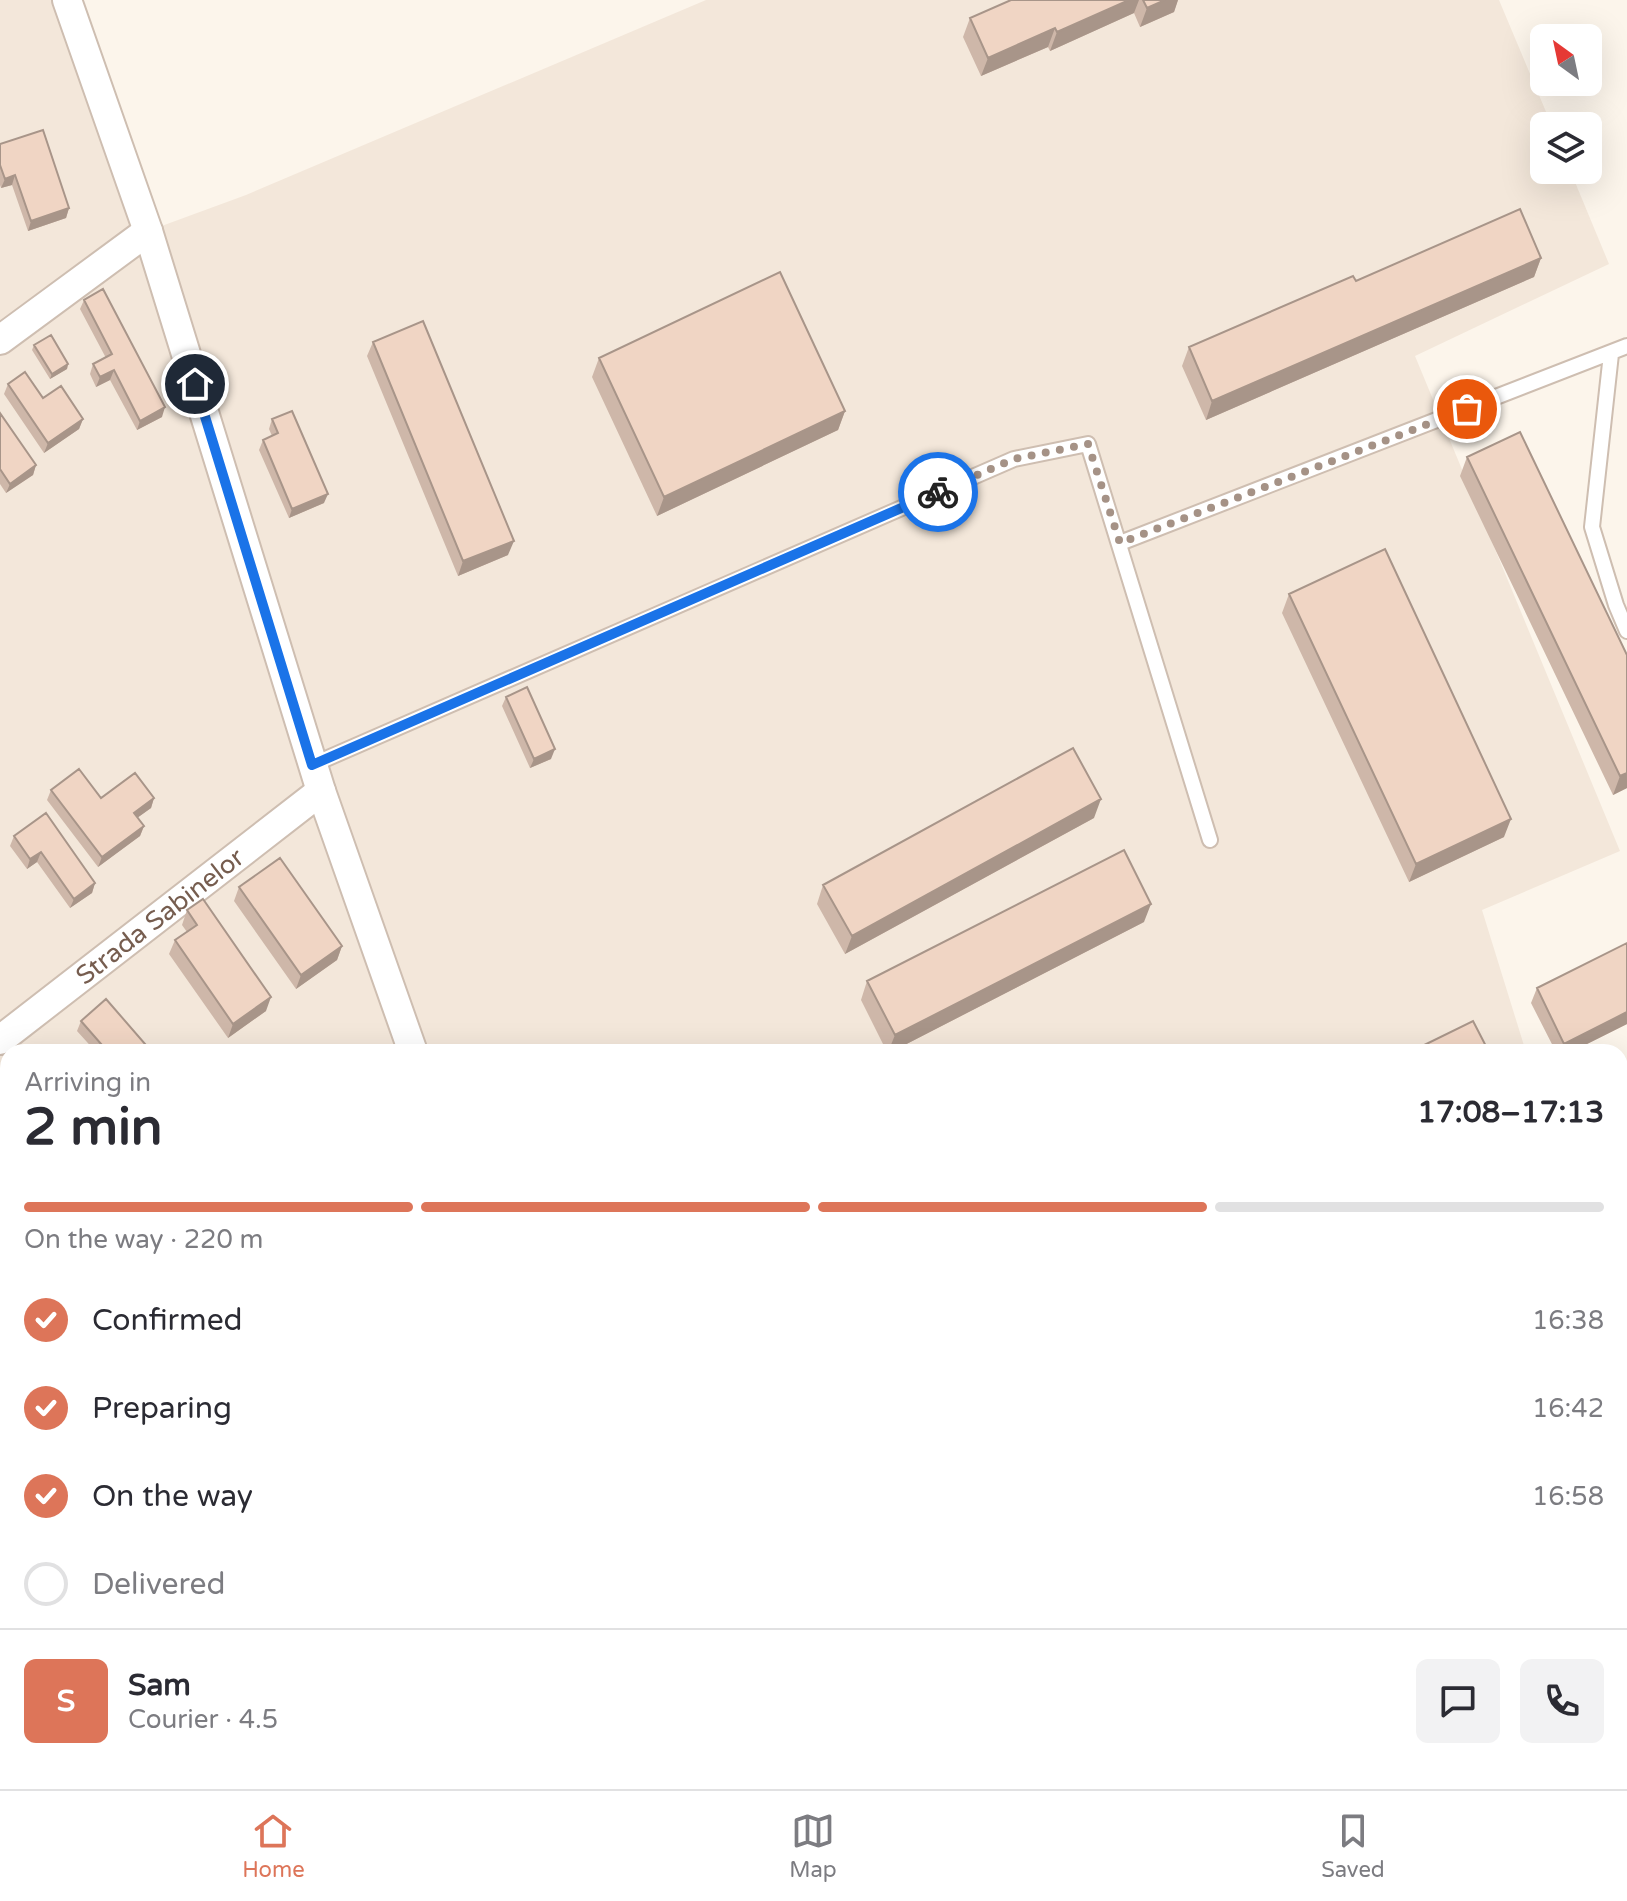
<!DOCTYPE html>
<html lang="en">
<head>
<meta charset="utf-8">
<style>
	body { margin:0; font-family:"Varela Round",sans-serif; background:#f2f2f3; color:#2b2b33; height:100vh; display:flex; flex-direction:column; font-size:30px; white-space:nowrap }
	* { box-sizing:border-box; margin:0 }
	p { font-size:26px; color:#7c7c81 }
	.icon { flex:none; width:44px; height:44px; fill:none; stroke:currentColor; stroke-width:2; stroke-linecap:round; stroke-linejoin:round }
	.map { position:relative; flex:1; overflow:hidden }
	.sheet { position:absolute; left:0px; top:1044px; width:1628px; height:746px; display:flex; flex-direction:column; background:#fff; border-radius:24px 24px 0 0; box-shadow:0 8px 32px #0002 }
	.sheet>* { flex:none }
	.needle { width:52px; rotate:327deg }
	.tools { position:absolute; left:1530px; top:24px; display:grid; gap:16px }
	.tools a { display:grid; place-items:center; width:72px; height:72px; border-radius:12px; background:#fff; box-shadow:0 8px 32px #0002; font-size:40px }
	.pin { position:absolute; display:grid; place-items:center; width:68px; height:68px; color:#fff; margin:-34px; border:4px solid #fff; border-radius:50%; box-shadow:0 2px 8px #0007 }
	.courier { position:absolute; display:grid; place-items:center; width:80px; height:80px; margin:-40px; border:6px solid #1a73e8; border-radius:50%; background:#fff; color:#222; box-shadow:0 2px 10px #0007 }
	.overview em { font-style:normal; font-weight:700 }
	.overview div { display:flex; flex-direction:column-reverse }
	.overview { display:flex; align-items:center; justify-content:space-between; height:136px; padding:0 24px }
	h1 { font-size:52px; font-weight:700; line-height:60px }
	.bar { display:grid; grid-template-columns:repeat(4,1fr); gap:12px 8px; align-content:center; height:96px; padding:0 24px }
	.bar i { height:10px; border-radius:6px; background:#e1e1e2 }
	.bar .active { background:#dd7559 }
	.bar p { grid-column:span 4 }
	.line { display:flex; align-items:center; gap:20px; padding:0 24px; border-top:2px solid #e1e1e2 }
	.line div { flex:1 }
	.round { display:grid; place-items:center; flex:none; width:84px; height:84px; border-radius:12px; background:#f2f2f3 }
	ol { padding:0 24px; list-style:none }
	li { display:flex; align-items:center; gap:24px; height:88px }
	li p { margin-inline-start:auto }
	li .icon { padding:8px; border-radius:50%; background:#dd7559; color:#fff; stroke-width:4 }
	li:last-child { color:#7c7c81 }
	li i { width:44px; height:44px; border:4px solid #e1e1e2; border-radius:50% }
	.menu { display:flex; justify-content:space-around; align-items:center; height:112px; border-top:2px solid #e1e1e2; background:#fff; font-size:22px; color:#7c7c81 }
	.menu a { display:grid; justify-items:center; gap:4px }
	.menu .active { color:#dd7559 }
	.map>svg:first-child { display:block }
	.residential { fill:#f3e7da }
	.lines { fill:none; stroke-linecap:round; stroke-linejoin:round }
	.lane-casing { stroke:#cebeb1; stroke-width:18 }
	.street-casing { stroke:#cebeb1; stroke-width:32 }
	.secondary-casing { stroke:#d0beaf; stroke-width:44 }
	.lane { stroke:#fff; stroke-width:14 }
	.street { stroke:#fff; stroke-width:28 }
	.secondary { stroke:#fff; stroke-width:40 }
	.wall { fill:#ceb7a9 }
	.shaded-wall { fill:#a89589 }
	.building { fill:#f0d5c4; stroke:#a89589; stroke-width:2 }
	.done { stroke:#a59286; stroke-width:8; stroke-dasharray:0 14.4 }
	.route { stroke:#1a73e8; stroke-width:10 }
	.labels { text-anchor:middle; dominant-baseline:central; stroke-width:7; stroke-linejoin:round; paint-order:stroke }
	.street-label { font-size:26px; fill:#765d4f; stroke:#fef9f2 }
</style>
</head>
<body>
<div class="map">
<svg width="1627" height="1789" viewBox="0 0 1627 1789">
	<rect width="100%" height="100%" fill="#fcf5eb"/>
	<path class="residential" d="M0,0h67l81,231 98,-36 460,-195h793l53,126h-8v44h26l39,94 -194,92 205,495 -138,59 44,142h-1518v730h1612v-498l7,-4v509h-1627z"/>
	<g class="lines">
		<g class="lane-casing">
			<path id="lane" d="M1611,354l-19,173 24,78 11,26
				M1120,543l507,-197
				M312,765l702,-306 74,-15 122,396"/>
		</g>
		<g class="street-casing">
			<g id="street">
				<path d="M67,0l81,231 173,560 92,261"/>
				<path d="M0,340l148,-109"/>
				<path id="s1" d="M0,1040l321,-249"/>
			</g>
		</g>
		<g class="secondary-casing">
			<path id="secondary" d="M1620,1284l7,-4
				M0,1755l8,-7
				M666,1782l3,7
				M822,1789l10,-7"/>
		</g>
		<use href="#lane" class="lane"/>
		<use href="#street" class="street"/>
		<use href="#secondary" class="secondary"/>
	</g>
	<path class="wall" d="M1011,0h167l-4,12 -34,15 -6,-14 -84,38 -2,-4 -67,29 -18,-39 7,-19z
		M0,144l69,64 -3,10 -38,13 -16,-46 -11,3 -1,-3z
		M1541,258l-7,19 -328,143 -24,-54 7,-19 167,-66z
		M84,300l78,117 -25,13 -27,-50 -14,7 -6,-13 3,-10 13,-6 -26,-49z
		M373,342l135,213 -50,21 -91,-220z
		M34,345l34,19 -1,5 -17,10 -18,-29z
		M599,358l246,53 -7,19 -181,86 -65,-139z
		M8,384l75,35 -4,10 -35,24 -40,-59z
		M0,413l36,52 -3,10 -27,18 -6,-9z
		M272,419l52,84 -35,15 -30,-68 4,-10 9,-4 -3,-7z
		M1467,457l160,198v133l-14,7 -153,-319z
		M1289,594l215,243 -95,45 -127,-269z
		M506,697l45,62 -21,9 -28,-62z
		M51,790l50,8h53l-3,10 -14,10 7,8 -4,10 -42,31 -51,-67z
		M1094,818l-249,136 -28,-50 6,-19z
		M14,836l81,47 -3,10 -22,15 -33,-46 -10,7 -17,-23z
		M239,887l103,59 -5,14 -41,29 -62,-88z
		M187,910l79,101 -38,27 -59,-84 6,-14 12,-8 -5,-7z
		M1144,922l-253,130h-4l-26,-52 6,-19z
		M1627,943v81l-56,28h-15l-25,-49 6,-15z
		M81,1021l71,31h-56l-19,-21z
		M8,1086v64l-8,-10v-48z
		M970,1782h50l2,7h-49z"/>
	<path class="shaded-wall" d="M1129,0h10l-5,13 -84,38 7,-19z
		M1165,0h13l-4,12 -34,15 7,-19z
		M1055,28l-7,19 -67,29 7,-18z
		M15,175l-3,10 -11,3 4,-9z
		M69,208l-3,10 -38,13 3,-10z
		M1541,258l-7,19 -328,143 6,-19z
		M68,364l-1,5 -17,10 2,-5z
		M114,370l-4,10 -14,7 4,-10z
		M165,407l-3,10 -25,13 3,-9z
		M845,411l-7,19 -181,86 7,-19z
		M83,419l-4,10 -35,24 4,-10z
		M36,465l-3,10 -27,18 4,-9z
		M328,494l-4,9 -35,15 3,-9z
		M514,541l-6,14 -50,21 5,-15z
		M555,749l-4,10 -21,9 4,-9z
		M1627,773v15l-14,7 7,-19z
		M154,798l-3,10 -21,15 4,-10z
		M1101,799l-7,19 -249,136 7,-18z
		M1511,819l-7,18 -95,45 7,-18z
		M144,826l-4,10 -42,31 4,-10z
		M41,852l-4,10 -10,7 3,-10z
		M95,883l-3,10 -22,15 4,-9z
		M1151,904l-7,18 -253,130h-3l7,-17z
		M342,946l-5,14 -41,29 5,-14z
		M271,997l-5,14 -38,27 5,-14z
		M1627,1012v12l-56,28h-10l3,-8z
		M1625,1585l-5,15v-11z
		M8,1654v7l-8,5v-7z"/>
	<path class="building" d="M1011,0h118l-72,32 -2,-4 -67,30 -18,-40z
		M1143,0h22l-18,8z
		M43,130l26,78 -38,13 -16,-46 -10,4 -5,-14v-21z
		M1520,209l21,49 -329,143 -23,-54 164,-71 3,5z
		M780,272l65,139 -181,86 -65,-139z
		M103,289l62,118 -25,14 -26,-51 -14,7 -7,-13 19,-10 -28,-54z
		M423,321l91,220 -51,20 -90,-219z
		M51,335l17,29 -16,10 -18,-29z
		M25,372l18,26 18,-12 22,33 -35,24 -40,-59z
		M292,411l36,83 -36,15 -29,-69 15,-7 -6,-14z
		M0,413l36,52 -26,19 -10,-15z
		M1520,432l107,223v118l-7,3 -153,-319z
		M1385,549l126,270 -95,45 -127,-270z
		M527,687l28,62 -21,10 -28,-62z
		M1073,748l28,51 -249,137 -29,-51z
		M79,769l22,29 34,-25 19,25 -20,15 10,13 -42,31 -51,-67z
		M46,813l49,70 -21,16 -33,-47 -11,7 -16,-23z
		M1124,850l27,54 -256,131 -28,-54z
		M280,858l62,88 -41,29 -62,-88z
		M203,899l68,98 -38,27 -58,-84 22,-15 -10,-15z
		M1627,943v69l-63,32 -27,-56z
		M106,999l46,53h-44l-27,-31z
		M1473,1021l16,31h-79z
		M8,1086v50l-8,-10v-34z
		M1620,1576l5,9 -5,4z
		M0,1606l8,11v37l-8,5z
		M977,1782h43l2,7h-42z"/>
	<g class="lines">
		<path class="done" d="M938,492l76,-33 74,-15 32,99 347,-134"/>
		<path class="route" d="M195,384l117,381 626,-273"/>
	</g>
	<g class="labels">
		<g class="street-label">
			<text stroke="none"><textPath href="#s1" startOffset="202">Strada Sabinelor</textPath></text>
		</g>
	</g>
</svg>
<div class="tools">
<a><svg class="needle" viewBox="-14 -14 28 28"><path d="M0-13l5 13h-10z" fill="#e53935"/><path d="M0 13l5-13h-10z" fill="#7c7c81"/></svg></a>
<a><svg class="icon" aria-label="layers" viewBox="0 0 24 24"><path d="M12 4l9 5-9 5-9-5zM3 14l9 5 9-5"/></svg></a>
</div>
<div class="pin" style="left:1467px;top:409px;background:#ea580c"><svg class="icon" aria-label="bag" viewBox="0 0 24 24"><path d="M5 8h14l-1 12H6zM9 8a3 3 0 0 1 6 0"/></svg></div>
<div class="pin" style="left:195px;top:384px;background:#1f2937"><svg class="icon" aria-label="home" viewBox="0 0 24 24"><path d="M3 11l9-7 9 7M6 9v11h12V9"/></svg></div>
<div class="courier" style="left:938px;top:492px"><svg class="icon" aria-label="bike" viewBox="0 0 24 24"><circle cx="6" cy="16" r="4"/><circle cx="18" cy="16" r="4"/><path d="M6 16l4-8h5l3 8M10 8l3 8H6M13 5h3"/></svg></div>
<section class="sheet">
<div class="overview"><div><h1>2 min</h1><p>Arriving in</p></div><em>17:08–17:13</em></div>
<div class="bar"><i class="active"></i><i class="active"></i><i class="active"></i><i></i><p>On the way · 220 m</p></div>
<ol>
<li><svg class="icon" aria-label="check" viewBox="0 0 24 24"><path d="M5 12l5 5 9-10"/></svg>Confirmed<p>16:38</p></li>
<li><svg class="icon" aria-label="check" viewBox="0 0 24 24"><path d="M5 12l5 5 9-10"/></svg>Preparing<p>16:42</p></li>
<li><svg class="icon" aria-label="check" viewBox="0 0 24 24"><path d="M5 12l5 5 9-10"/></svg>On the way<p>16:58</p></li>
<li><i></i>Delivered</li>
</ol>
<div class="line" style="height:144px"><b class="round" style="background:#dd7559;color:#fff">S</b><div><b>Sam</b><p>Courier · 4.5</p></div><a class="round"><svg class="icon" aria-label="chat" viewBox="0 0 24 24"><path d="M4 5h16v11H9l-5 4z"/></svg></a><a class="round"><svg class="icon" aria-label="phone" viewBox="0 0 24 24"><path d="M5 4h4l2 5-3 2q2 4 5 5l2-3 5 2v4C11 20 4 13 5 4z"/></svg></a></div>
</section>
</div>
<nav class="menu">
<a class="active"><svg class="icon" aria-label="home" viewBox="0 0 24 24"><path d="M3 11l9-7 9 7M6 9v11h12V9"/></svg>Home</a>
<a><svg class="icon" aria-label="map" viewBox="0 0 24 24"><path d="M3 6l6-2 6 2 6-2v14l-6 2-6-2-6 2zM9 4v14M15 6v14"/></svg>Map</a>
<a><svg class="icon" aria-label="saved" viewBox="0 0 24 24"><path d="M7 4h10v16l-5-4-5 4z"/></svg>Saved</a>
</nav>
</body>
</html>
